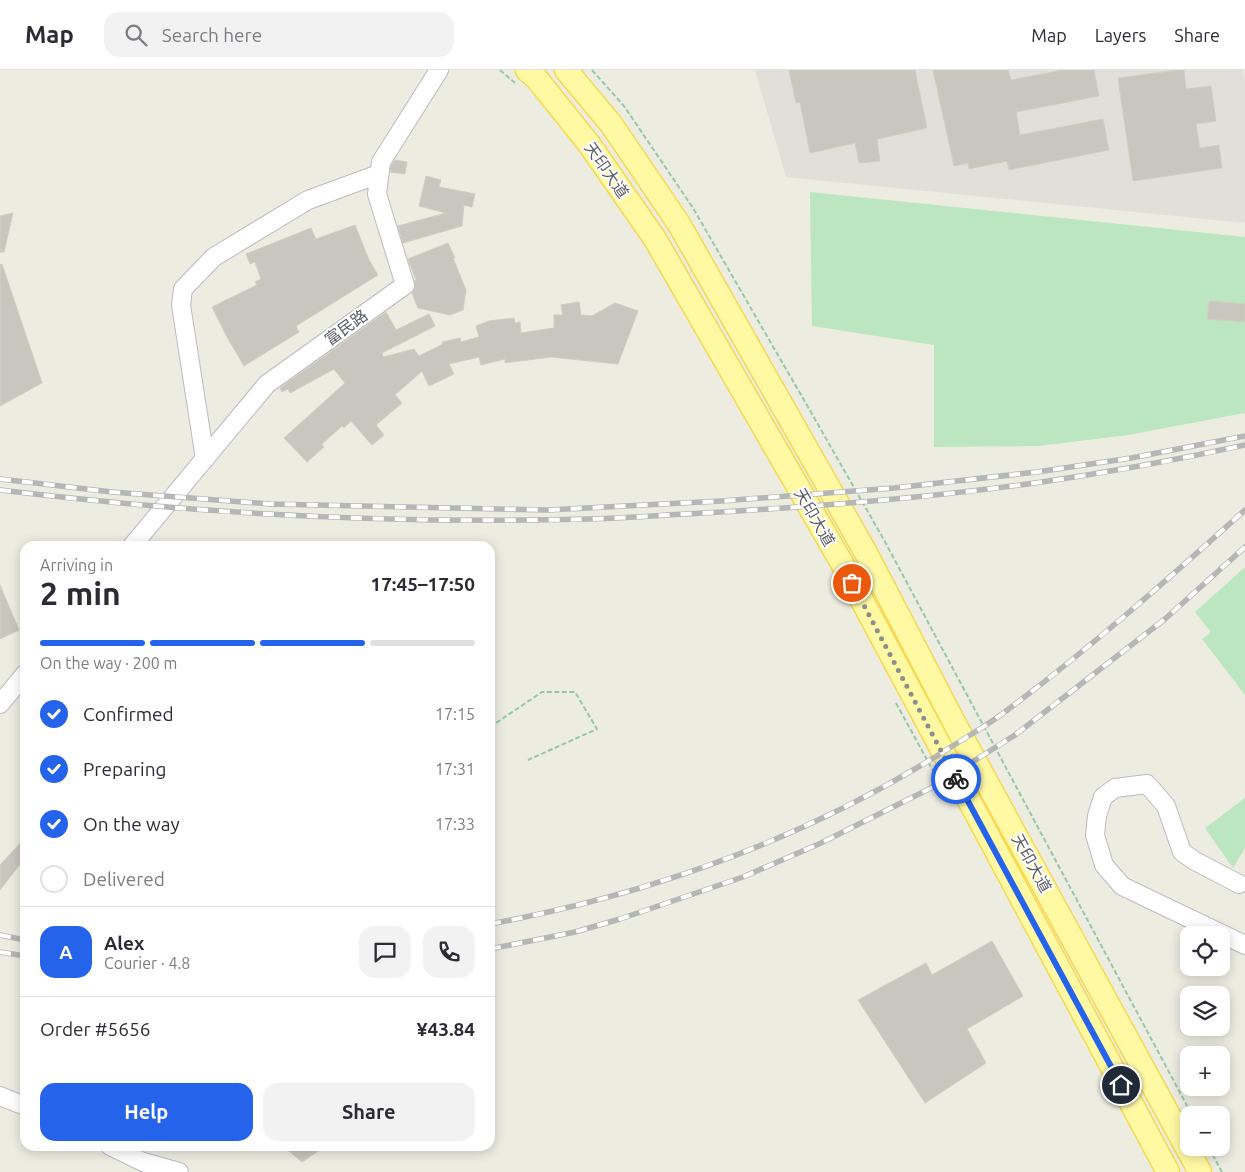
<!DOCTYPE html>
<html lang="en">
<head>
<meta charset="utf-8">
<style>
	body { margin:0; font-family:Ubuntu,"Noto Sans SC",sans-serif; background:#f2f2f3; color:#2b2b33; height:100vh; display:flex; flex-direction:column; font-size:19px; white-space:nowrap }
	* { box-sizing:border-box; margin:0 }
	p { font-size:16px; color:#7c7c81 }
	.icon { flex:none; width:28px; height:28px; fill:none; stroke:currentColor; stroke-width:2; stroke-linecap:round; stroke-linejoin:round }
	.map { position:relative; flex:1; overflow:hidden }
	.panel { position:absolute; left:20px; top:471px; width:475px; height:610px; display:flex; flex-direction:column; background:#fff; border-radius:15px; box-shadow:0 2px 12px #0003 }
	.panel>* { flex:none }
	.buttons { position:absolute; left:1180px; top:856px; display:grid; gap:10px }
	.buttons a { display:grid; place-items:center; width:50px; height:50px; border-radius:10px; background:#fff; box-shadow:0 2px 12px #0003; font-size:25px }
	.pin { position:absolute; display:grid; place-items:center; width:42px; height:42px; color:#fff; margin:-21px; border:2px solid #fff; border-radius:50%; box-shadow:0 1px 5px #0007 }
	.courier { position:absolute; display:grid; place-items:center; width:50px; height:50px; margin:-25px; border:4px solid #2563eb; border-radius:50%; background:#fff; color:#222; box-shadow:0 1px 6px #0007 }
	.overview em { font-style:normal; font-weight:700 }
	.overview div { display:flex; flex-direction:column-reverse }
	.overview { display:flex; align-items:center; justify-content:space-between; height:85px; padding:0 20px }
	h1 { font-size:32px; font-weight:700; line-height:38px }
	.bar { display:grid; grid-template-columns:repeat(4,1fr); gap:8px 5px; align-content:center; height:60px; padding:0 20px }
	.bar i { height:6px; border-radius:4px; background:#e1e1e2 }
	.bar .active { background:#2563eb }
	.bar p { grid-column:span 4 }
	.line { display:flex; align-items:center; gap:12px; padding:0 20px; border-top:1px solid #e1e1e2 }
	.line div { flex:1 }
	.round { display:grid; place-items:center; flex:none; width:52px; height:52px; border-radius:15px; background:#f2f2f3 }
	ol { padding:0 20px; list-style:none }
	li { display:flex; align-items:center; gap:15px; height:55px }
	li p { margin-inline-start:auto }
	li .icon { padding:5px; border-radius:50%; background:#2563eb; color:#fff; stroke-width:4 }
	li:last-child { color:#7c7c81 }
	li i { width:28px; height:28px; border:2px solid #e1e1e2; border-radius:50% }
	.cta { display:flex; gap:10px; margin-top:auto; padding:10px 20px }
	.cta a { flex:1; height:58px; border-radius:15px; background:#2563eb; color:#fff; font-size:20px; font-weight:700; line-height:58px; text-align:center }
	.cta a+a { background:#f2f2f3; color:#2b2b33 }
	header { display:flex; align-items:center; gap:30px; box-sizing:border-box; height:70px; padding:0 25px; background:#fff; border-bottom:1px solid #e1e1e2 }
	header strong { font-size:24px }
	nav { display:flex; gap:28px; margin-inline-start:auto; font-size:18px }
	.search { width:350px; height:45px; background:#f2f2f3; display:flex; align-items:center; gap:12px; box-sizing:border-box; padding:0 18px; border-radius:15px; color:#7c7c81; font-size:19px }
	.map>svg:first-child { display:block }
	.industrial { fill:#e1dfd9 }
	.green { fill:#bce6c0 }
	.building { fill:#c8c6be; stroke:#d2cebf }
	.lines { fill:none; stroke-linecap:round; stroke-linejoin:round }
	.minor-casing { stroke:#b9bbc1; stroke-width:20 }
	.major-casing { stroke:#f7d851; stroke-width:25 }
	.path { stroke:#94c8a8; stroke-width:2; stroke-dasharray:5 2.5; stroke-linecap:butt }
	.minor { stroke:#fff; stroke-width:18 }
	.major { stroke:#fff9a4; stroke-width:22 }
	.rail-casing { stroke:#b5b6b6; stroke-width:5.5 }
	.rail { stroke:#fff; stroke-width:4; stroke-dasharray:11; stroke-linecap:butt }
	.done { stroke:#8d8f8f; stroke-width:5; stroke-dasharray:0 9 }
	.route { stroke:#2563eb; stroke-width:6 }
	.labels { text-anchor:middle; dominant-baseline:central; stroke-width:4; stroke-linejoin:round; paint-order:stroke }
	.street-label { font-size:16px; fill:#5a5d63; stroke:#fff }
</style>
</head>
<body>
<header>
<strong>Map</strong>
<div class="search"><svg class="icon" aria-label="search" viewBox="0 0 24 24"><circle cx="10" cy="10" r="6"/><path d="M15 15l6 6"/></svg>Search here</div>
<nav><a>Map</a><a>Layers</a><a>Share</a></nav>
</header>
<div class="map">
<svg width="1245" height="1102" viewBox="0 0 1245 1102">
	<rect width="100%" height="100%" fill="#edece1"/>
	<path class="industrial" d="M755,0h488l2,10v143l-459,-46z"/>
	<path class="green" d="M810,122l435,45v176l-117,22 -90,11 -104,1v-102l-122,-19z
		M1245,497v128l-43,-56 9,-7 -16,-20z
		M1245,728v50l-12,20 -28,-40z"/>
	<path class="building" d="M789,0h126l12,58 -50,11 3,22 -21,2 -4,-20 -45,10 -10,-51 -4,1z
		M933,0h75l3,10 52,-10h31l5,26 -83,16 4,23 83,-16 6,31 -100,20 -2,-9 -38,8 -1,-6 -14,3z
		M1178,0h6l2,19 25,-3 5,35 -20,3 4,24 19,-3 3,23 -89,13 -15,-103z
		M395,90l12,2 -2,12 -15,-2 1,-6z
		M426,106l15,4 -2,7 36,7 -3,13 -8,-2 -2,21 -59,17 -5,-17 48,-13 -27,-7z
		M13,143l-9,39h-4v-36z
		M355,155l14,35 9,15 -82,51 3,6 -55,34 -17,-29 -15,-30 45,-22 -2,-3 6,-3 -6,-17 -5,2 -4,-10 65,-26 5,11z
		M448,173l7,15h-2l13,32 -3,20 -13,5 -32,-7 -6,-15 3,-5v-8h1l-8,-21z
		M2,194l40,119 -42,23v-141z
		M1209,231l36,3v18l-38,-3z
		M579,232l2,13 11,1 23,-13 23,8 -20,53 -67,-7 -46,6v-4l-24,6 -2,-8 -30,7 5,10 -25,12 -7,-15 -27,24 7,8 -26,22 8,10 -12,10 -21,-24 -7,7 -2,-2 -20,18 2,3 -17,15 -23,-24 61,-55 -11,-14 -44,24 -2,-4 -6,3 -2,-4 106,-76 10,18 33,-16 6,12 -53,27 1,4 31,-8 5,7 24,-12 -1,-2 18,-4 1,4 18,-5 -3,-11 13,-5 25,-3 1,5 5,-1 1,11 33,-5v-13h9l-2,-10z
		M0,515l19,45 -19,9z
		M25,768v20l-25,32v-25z
		M992,871l31,55 -56,33 19,34 -61,40 -67,-103 68,-37 6,12z
		M283,1076h43l-24,16z"/>
	<g class="lines">
		<g class="minor-casing">
			<path id="minor" d="M205,389l-24,-154 2,-16 31,-32 94,-57 71,-26
				M132,476l135,-162 138,-99 -28,-91 4,-32 58,-92
				M0,634l25,-30
				M1239,814l-44,-23 -13,-9 -16,-46 -19,-22 -32,4 -12,9 -6,19 -2,19 9,30 18,21 123,59
				M0,1026l25,10
				M110,1076l33,16 36,10"/>
		</g>
		<g class="major-casing">
			<path id="major" d="M527,0l10,9 52,65 66,95 188,326 325,607
				M566,0l45,54 68,100 187,329 90,173 244,446"/>
		</g>
		<path class="path" d="M500,0l15,13
			M592,0l32,36 69,102 115,199 76,133 308,575
			M896,633l41,75
			M490,657l52,-35h33l22,37 -69,31
			M1209,1078l13,24"/>
		<use href="#minor" class="minor"/>
		<use href="#major" class="major"/>
		<g class="rail-casing">
			<path id="rail" d="M0,409l112,13 158,12 278,6 173,-9 173,-13 143,-16 94,-14 114,-22
				M0,420c196,24 393,34 590,29 37,-1 75,-4 113,-6 111,-6 222,-15 332,-30 70,-10 141,-23 210,-38
				M490,854c163,-30 321,-88 461,-177 17,-11 35,-21 51,-33 85,-63 164,-133 243,-204
				M0,865l25,5
				M490,879l85,-17 45,-13 123,-42 78,-34 112,-56 82,-52 150,-116 80,-72
				M0,882l25,4"/>
		</g>
		<use href="#rail" class="rail"/>
	</g>
	<g class="lines">
		<path class="done" d="M852,513l104,196"/>
		<path class="route" d="M956,709l165,306"/>
	</g>
	<g class="labels">
		<g class="street-label">
			<text transform="translate(607 100) rotate(55)">天印大道</text>
			<text transform="translate(346 257) rotate(-36)">富民路</text>
			<text transform="translate(815 447) rotate(60)">天印大道</text>
			<text transform="translate(1032 793) rotate(61)">天印大道</text>
		</g>
	</g>
</svg>
<div class="buttons">
<a><svg class="icon" aria-label="locate" viewBox="0 0 24 24"><circle cx="12" cy="12" r="6"/><path d="M12 2v4M12 18v4M2 12h4M18 12h4"/></svg></a>
<a><svg class="icon" aria-label="layers" viewBox="0 0 24 24"><path d="M12 4l9 5-9 5-9-5zM3 14l9 5 9-5"/></svg></a>
<a>+</a>
<a>−</a>
</div>
<div class="pin" style="left:852px;top:513px;background:#ea580c"><svg class="icon" aria-label="bag" viewBox="0 0 24 24"><path d="M5 8h14l-1 12H6zM9 8a3 3 0 0 1 6 0"/></svg></div>
<div class="pin" style="left:1121px;top:1015px;background:#1f2937"><svg class="icon" aria-label="home" viewBox="0 0 24 24"><path d="M3 11l9-7 9 7M6 9v11h12V9"/></svg></div>
<div class="courier" style="left:956px;top:709px"><svg class="icon" aria-label="bike" viewBox="0 0 24 24"><circle cx="6" cy="16" r="4"/><circle cx="18" cy="16" r="4"/><path d="M6 16l4-8h5l3 8M10 8l3 8H6M13 5h3"/></svg></div>
<section class="panel">
<div class="overview"><div><h1>2 min</h1><p>Arriving in</p></div><em>17:45–17:50</em></div>
<div class="bar"><i class="active"></i><i class="active"></i><i class="active"></i><i></i><p>On the way · 200 m</p></div>
<ol>
<li><svg class="icon" aria-label="check" viewBox="0 0 24 24"><path d="M5 12l5 5 9-10"/></svg>Confirmed<p>17:15</p></li>
<li><svg class="icon" aria-label="check" viewBox="0 0 24 24"><path d="M5 12l5 5 9-10"/></svg>Preparing<p>17:31</p></li>
<li><svg class="icon" aria-label="check" viewBox="0 0 24 24"><path d="M5 12l5 5 9-10"/></svg>On the way<p>17:33</p></li>
<li><i></i>Delivered</li>
</ol>
<div class="line" style="height:90px"><b class="round" style="background:#2563eb;color:#fff">A</b><div><b>Alex</b><p>Courier · 4.8</p></div><a class="round"><svg class="icon" aria-label="chat" viewBox="0 0 24 24"><path d="M4 5h16v11H9l-5 4z"/></svg></a><a class="round"><svg class="icon" aria-label="phone" viewBox="0 0 24 24"><path d="M5 4h4l2 5-3 2q2 4 5 5l2-3 5 2v4C11 20 4 13 5 4z"/></svg></a></div>
<div class="line" style="height:65px"><div>Order #5656</div><b>¥43.84</b></div>
<div class="cta"><a>Help</a><a>Share</a></div>
</section>
</div>
</body>
</html>
